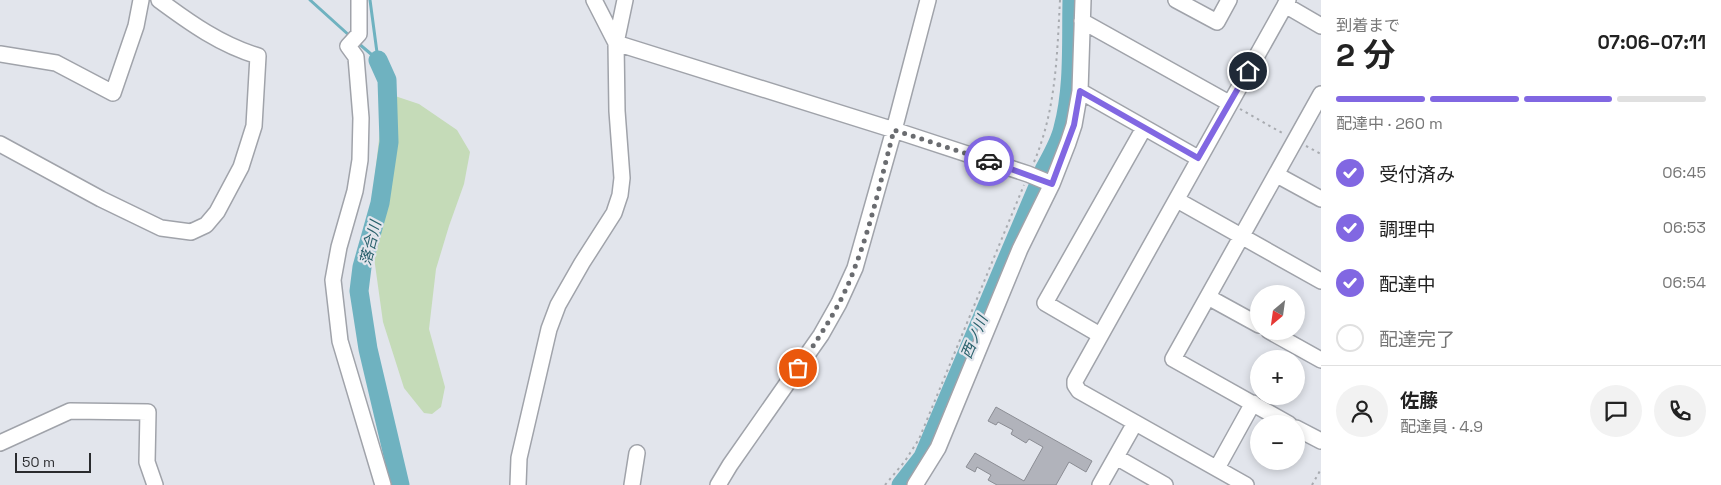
<!DOCTYPE html>
<html lang="ja">
<head>
<meta charset="utf-8">
<style>
	body { margin:0; font-family:"Space Grotesk","Noto Sans JP",sans-serif; background:#f2f2f2; color:#222; height:100vh; display:flex; flex-direction:column; font-size:19px; white-space:nowrap }
	* { box-sizing:border-box; margin:0 }
	p { font-size:16px; color:#767676 }
	.icon { flex:none; width:28px; height:28px; fill:none; stroke:currentColor; stroke-width:2; stroke-linecap:round; stroke-linejoin:round }
	.map { position:relative; flex:1; overflow:hidden }
	.drawer { display:flex; flex-direction:column; background:#fff; width:400px }
	.drawer>* { flex:none }
	.needle { width:32px; rotate:209deg }
	.fabs { position:absolute; left:1250px; top:285px; display:grid; gap:10px }
	.fabs a { display:grid; place-items:center; width:55px; height:55px; border-radius:50%; background:#fff; box-shadow:0 2px 8px #0003; font-size:25px }
	.scale { position:absolute; left:15px; bottom:12px; width:76px; box-sizing:border-box; padding-left:5px; border:2px solid #2a2b2e; border-top:0; font-size:14px; line-height:18px; white-space:nowrap; color:#2a2b2e; -webkit-text-stroke:4px #e2e5ec; paint-order:stroke }
	.pin { position:absolute; display:grid; place-items:center; width:42px; height:42px; color:#fff; margin:-21px; border:2px solid #fff; border-radius:50%; box-shadow:0 1px 5px #0007 }
	.courier { position:absolute; display:grid; place-items:center; width:50px; height:50px; margin:-25px; border:4px solid #8167e2; border-radius:50%; background:#fff; color:#222; box-shadow:0 1px 6px #0007 }
	.head em { font-style:normal; font-weight:700 }
	.head div { display:flex; flex-direction:column-reverse }
	.head { display:flex; align-items:center; justify-content:space-between; height:85px; padding:0 15px }
	h1 { font-size:32px; font-weight:700; line-height:38px }
	.bar { display:grid; grid-template-columns:repeat(4,1fr); gap:8px 5px; align-content:center; height:60px; padding:0 15px }
	.bar i { height:6px; border-radius:4px; background:#e0e0e0 }
	.bar .on { background:#8167e2 }
	.bar p { grid-column:span 4 }
	.line { display:flex; align-items:center; gap:12px; padding:0 15px; border-top:1px solid #e0e0e0 }
	.line div { flex:1 }
	.round { display:grid; place-items:center; flex:none; width:52px; height:52px; border-radius:26px; background:#f2f2f2 }
	ol { padding:0 15px; list-style:none }
	li { display:flex; align-items:center; gap:15px; height:55px }
	li p { margin-inline-start:auto }
	li .icon { padding:5px; border-radius:50%; background:#8167e2; color:#fff; stroke-width:4 }
	li:last-child { color:#767676 }
	li i { width:28px; height:28px; border:2px solid #e0e0e0; border-radius:50% }
	main { display:flex; flex:1; min-height:0 }
	.map>svg:first-child { display:block }
	.green { fill:#c5dbb8 }
	.lines { fill:none; stroke-linecap:round; stroke-linejoin:round }
	.stream { stroke:#6fb2c0; stroke-width:3 }
	.river { stroke:#6fb2c0; stroke-width:19 }
	.building { fill:#b1b3bb; stroke:#8b8d94 }
	.minor-casing { stroke:#a0a3aa; stroke-width:18 }
	.path { stroke:#a8abb0; stroke-width:2; stroke-dasharray:2.5 4; stroke-linecap:butt }
	.minor { stroke:#fff; stroke-width:15 }
	.done { stroke:#6a6c70; stroke-width:5; stroke-dasharray:0 9 }
	.route { stroke:#8167e2; stroke-width:6 }
	.labels { text-anchor:middle; dominant-baseline:central; stroke-width:4.5; stroke-linejoin:round; paint-order:stroke }
	.water-label { font-size:15px; font-style:italic; fill:#28606b; stroke:#e2e5ec }
</style>
</head>
<body>
<main>
<div class="map">
<svg width="1321" height="485" viewBox="0 0 1321 485">
	<rect width="100%" height="100%" fill="#e2e5ec"/>
	<path class="green" d="M395,96l24,8 38,26 13,22 -6,32 -15,42 -13,43 -7,60 16,58 -4,20 -9,7 -8,-1 -20,-25 -21,-66 -11,-79 2,-60 7,-61z"/>
	<g class="lines">
		<path class="stream" d="M310,0l41,37
			M370,0l8,60
			M358,43l20,17"/>
		<path class="river" d="M378,60l9,20 2,62 -9,61 -18,64 -3,24 9,58 32,136
			M1044,170c7,-13 16,-28 19,-42 11,-41 8,-86 9,-128
			M901,485l22,-28 116,-273"/>
	</g>
	<path class="building" d="M996,407l96,54 -6,11 -17,-10 -13,23h-59l-9,-5 3,-5 -14,-8 -2,5 -9,-5 9,-14 49,28 19,-34 -14,-8 -3,4 -15,-9 2,-4 -15,-8 -2,3 -8,-4z"/>
	<g class="lines">
		<g class="minor-casing">
			<path id="minor" d="M359,0v34l-11,12 8,11 5,61 -1,42 -5,31 -16,56 -6,33 7,61 43,144
				M594,0l22,43 278,87 134,44 24,10
				M1176,0l41,22 12,-22
				M1285,5l36,21
				M1082,21l147,82
				M0,54l56,9 57,30 23,-67 5,-26
				M1080,91l118,67
				M0,144l101,55 60,29 30,4 15,-7 11,-13 24,-45 13,-41 4,-70c-37,-11 -68,-33 -99,-56
				M1277,175l44,24
				M1177,200l144,81
				M1208,297l51,28
				M1269,331l52,29
				M1100,335l-55,-32 99,-175
				M1289,424l-116,-65 148,-265
				M1296,428l25,13
				M0,443l70,-32 78,1 -1,50 8,23
				M1116,457l49,28
				M1217,468l36,-65
				M518,485l1,-27 30,-129 9,-24 24,-42 32,-50 6,-18 2,-17 -5,-67 -1,-68 9,-43
				M632,485l5,-32
				M718,485l12,-20 91,-130 18,-32 16,-35 39,-138 34,-130
				M915,485l23,-37 82,-199 32,-65 16,-41 6,-18 6,-34 3,-91
				M1100,485l35,-62
				M1246,485l-167,-94 -4,-6v-4l213,-381"/>
		</g>
		<path class="path" d="M1240,109l44,25
			M1306,146l15,8
			M1034,162c22,-52 23,-106 26,-162
			M885,485l20,-24 14,-22 105,-254
			M1312,485l9,-16"/>
		<use href="#minor" class="minor"/>
	</g>
	<g class="lines">
		<path class="done" d="M798,368c22,-32 44,-64 57,-101 17,-44 27,-92 39,-137l95,31"/>
		<path class="route" d="M989,161l63,23 22,-59 6,-34 118,67 50,-87"/>
	</g>
	<g class="labels">
		<g class="water-label">
			<text transform="translate(370 243) rotate(-76)">落合川</text>
			<text transform="translate(974 337) rotate(-67)">西ノ川</text>
		</g>
	</g>
</svg>
<div class="fabs">
<a><svg class="needle" viewBox="-14 -14 28 28"><path d="M0-13l5 13h-10z" fill="#e53935"/><path d="M0 13l5-13h-10z" fill="#767676"/></svg></a>
<a>+</a>
<a>−</a>
</div>
<div class="scale">50 m</div>
<div class="pin" style="left:798px;top:368px;background:#ea580c"><svg class="icon" aria-label="bag" viewBox="0 0 24 24"><path d="M5 8h14l-1 12H6zM9 8a3 3 0 0 1 6 0"/></svg></div>
<div class="pin" style="left:1248px;top:71px;background:#1f2937"><svg class="icon" aria-label="home" viewBox="0 0 24 24"><path d="M3 11l9-7 9 7M6 9v11h12V9"/></svg></div>
<div class="courier" style="left:989px;top:161px"><svg class="icon" aria-label="car" viewBox="0 0 24 24"><path d="M5 17H2v-5l4-1 3-4h7l3 4 3 1v5h-3M9 17h6M6 11h13"/><circle cx="7" cy="17" r="2"/><circle cx="17" cy="17" r="2"/></svg></div>
</div>
<section class="drawer">
<div class="head"><div><h1>2 分</h1><p>到着まで</p></div><em>07:06–07:11</em></div>
<div class="bar"><i class="on"></i><i class="on"></i><i class="on"></i><i></i><p>配達中 · 260 m</p></div>
<ol>
<li><svg class="icon" aria-label="check" viewBox="0 0 24 24"><path d="M5 12l5 5 9-10"/></svg>受付済み<p>06:45</p></li>
<li><svg class="icon" aria-label="check" viewBox="0 0 24 24"><path d="M5 12l5 5 9-10"/></svg>調理中<p>06:53</p></li>
<li><svg class="icon" aria-label="check" viewBox="0 0 24 24"><path d="M5 12l5 5 9-10"/></svg>配達中<p>06:54</p></li>
<li><i></i>配達完了</li>
</ol>
<div class="line" style="height:90px"><a class="round"><svg class="icon" aria-label="person" viewBox="0 0 24 24"><circle cx="12" cy="8" r="4"/><path d="M4 21q1-7 8-7t8 7"/></svg></a><div><b>佐藤</b><p>配達員 · 4.9</p></div><a class="round"><svg class="icon" aria-label="chat" viewBox="0 0 24 24"><path d="M4 5h16v11H9l-5 4z"/></svg></a><a class="round"><svg class="icon" aria-label="phone" viewBox="0 0 24 24"><path d="M5 4h4l2 5-3 2q2 4 5 5l2-3 5 2v4C11 20 4 13 5 4z"/></svg></a></div>
</section>
</main>
</body>
</html>
